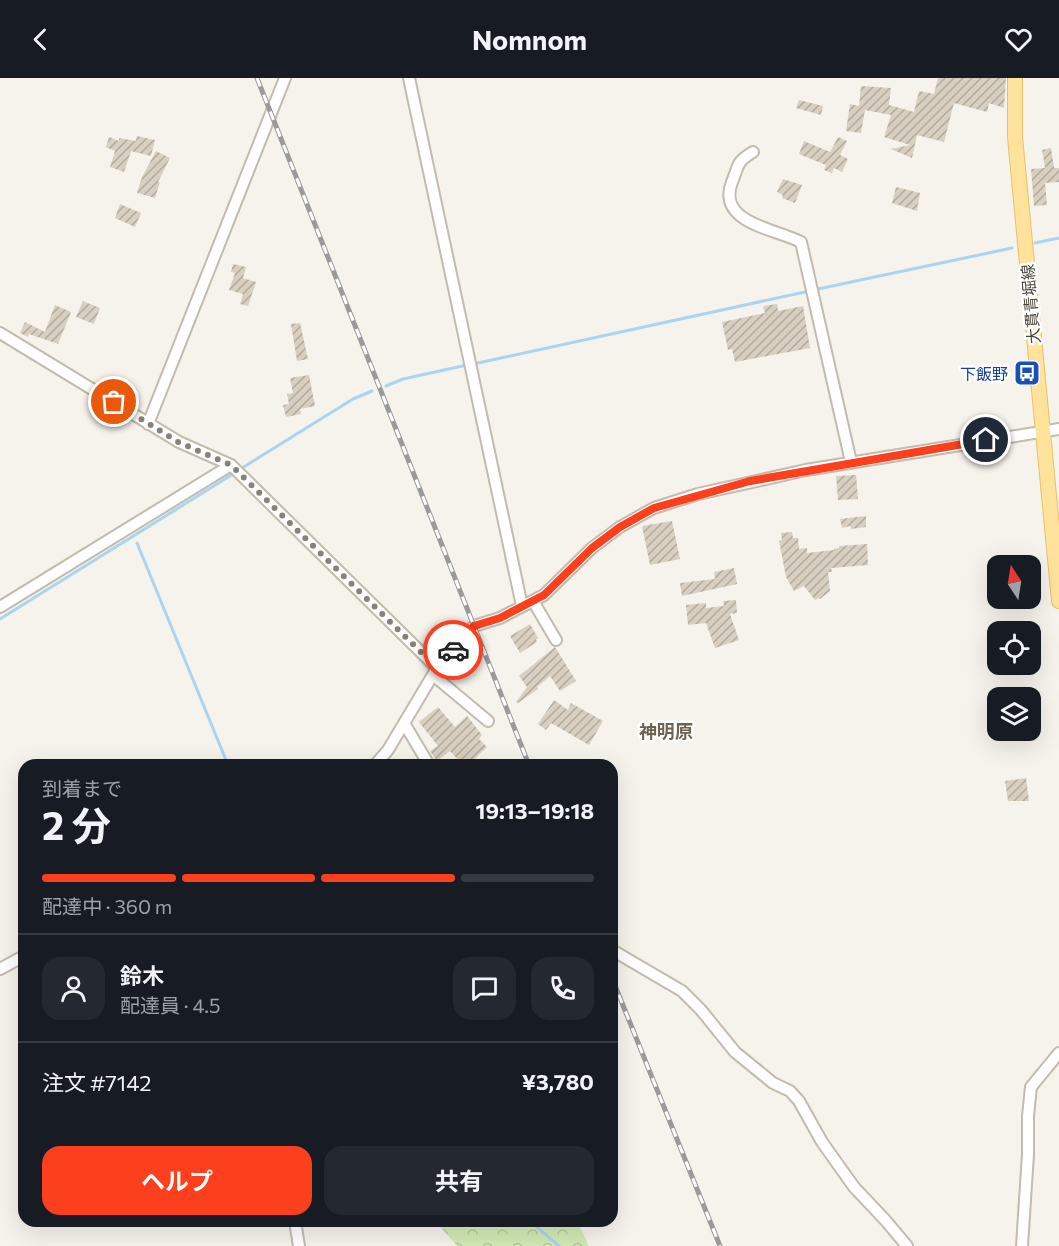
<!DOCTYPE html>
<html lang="ja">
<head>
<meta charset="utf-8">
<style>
	body { margin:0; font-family:Commissioner,"Noto Sans JP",sans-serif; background:#242831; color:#f1f3f6; height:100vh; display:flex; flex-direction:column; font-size:22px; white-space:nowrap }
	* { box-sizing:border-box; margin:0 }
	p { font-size:20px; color:#9ea1a6 }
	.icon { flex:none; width:33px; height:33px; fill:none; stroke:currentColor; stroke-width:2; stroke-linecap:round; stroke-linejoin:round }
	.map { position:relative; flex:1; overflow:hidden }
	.panel { position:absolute; left:18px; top:681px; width:600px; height:468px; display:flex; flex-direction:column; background:#171b24; border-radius:18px; box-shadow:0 6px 24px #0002 }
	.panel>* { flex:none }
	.needle { width:39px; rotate:348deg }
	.fabs { position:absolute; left:987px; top:477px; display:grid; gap:12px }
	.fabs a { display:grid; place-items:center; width:54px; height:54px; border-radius:12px; background:#171b24; box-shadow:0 6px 24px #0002; font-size:30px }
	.pin { position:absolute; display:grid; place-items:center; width:51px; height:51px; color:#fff; margin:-26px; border:3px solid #fff; border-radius:50%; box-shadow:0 2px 6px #0007 }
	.courier { position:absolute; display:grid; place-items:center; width:60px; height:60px; margin:-30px; border:4px solid #fc3f1d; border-radius:50%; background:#fff; color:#222; box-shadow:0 2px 8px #0007 }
	.headline em { font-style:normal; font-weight:700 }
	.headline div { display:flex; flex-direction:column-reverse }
	.headline { display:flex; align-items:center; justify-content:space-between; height:102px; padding:0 24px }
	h1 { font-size:39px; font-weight:700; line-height:45px }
	.bar { display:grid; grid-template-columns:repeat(4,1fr); gap:9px 6px; align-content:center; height:72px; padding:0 24px }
	.bar i { height:8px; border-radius:4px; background:#363941 }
	.bar .current { background:#fc3f1d }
	.bar p { grid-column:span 4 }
	.line { display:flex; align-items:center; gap:15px; padding:0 24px; border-top:2px solid #363941 }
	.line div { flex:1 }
	.round { display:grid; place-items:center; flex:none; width:63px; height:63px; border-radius:18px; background:#242831 }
	.action { display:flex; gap:12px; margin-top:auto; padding:12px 24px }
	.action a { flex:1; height:69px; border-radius:18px; background:#fc3f1d; color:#fff; font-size:24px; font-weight:700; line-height:69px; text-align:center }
	.action a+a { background:#242831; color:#f1f3f6 }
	header { display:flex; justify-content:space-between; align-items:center; height:78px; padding:0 24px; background:#171b24; font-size:27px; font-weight:700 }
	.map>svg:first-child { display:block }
	.forest { fill:url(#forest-crowns) }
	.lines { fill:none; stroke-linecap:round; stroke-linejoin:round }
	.stream { stroke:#a9d4f2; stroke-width:3 }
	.building { fill:url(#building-hatch) }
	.minor-casing { stroke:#c2bbae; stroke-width:14 }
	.major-casing { stroke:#e6c16a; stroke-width:16 }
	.minor { stroke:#fff; stroke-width:10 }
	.major { stroke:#ffe39c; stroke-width:14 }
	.rail-casing { stroke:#9a9a9a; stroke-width:5 }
	.rail { stroke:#fff; stroke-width:3; stroke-dasharray:9; stroke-linecap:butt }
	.done { stroke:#878178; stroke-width:6; stroke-dasharray:0 10.8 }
	.route { stroke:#fc3f1d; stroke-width:8 }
	.labels { text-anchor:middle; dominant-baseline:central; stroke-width:5; stroke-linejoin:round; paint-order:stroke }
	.street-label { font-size:16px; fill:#4b4439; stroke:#fff }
	.transit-label { font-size:16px; fill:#164399; stroke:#fff; text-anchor:end }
	.neighbourhood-label { font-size:18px; font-weight:bold; fill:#6e6250; stroke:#fff }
</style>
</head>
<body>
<header><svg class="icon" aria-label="back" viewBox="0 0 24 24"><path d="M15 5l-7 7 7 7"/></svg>Nomnom<svg class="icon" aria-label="heart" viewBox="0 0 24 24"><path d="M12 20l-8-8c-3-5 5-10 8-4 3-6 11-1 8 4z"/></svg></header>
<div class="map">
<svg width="1059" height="1168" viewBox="0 0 1059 1168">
	<defs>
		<pattern id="forest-crowns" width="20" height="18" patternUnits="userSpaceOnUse" patternTransform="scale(1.5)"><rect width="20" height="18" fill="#d2eab5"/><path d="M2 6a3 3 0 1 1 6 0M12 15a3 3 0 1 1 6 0" fill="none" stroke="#b6ca9c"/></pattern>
		<pattern id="building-hatch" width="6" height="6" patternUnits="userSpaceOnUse" patternTransform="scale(1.5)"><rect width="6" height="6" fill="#d8cfc1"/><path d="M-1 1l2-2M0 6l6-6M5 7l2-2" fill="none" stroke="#b1aa9e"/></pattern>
	</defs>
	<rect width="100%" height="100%" fill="#f6f3ec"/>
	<path class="forest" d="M435,1143h142l12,25h-132z"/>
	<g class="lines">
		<path class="stream" d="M1035,165l24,-5
			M818,211l194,-41
			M478,285l327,-71
			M386,308l17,-7 64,-14
			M242,390l111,-69 19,-8
			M137,465l91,222
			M0,541l233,-145
			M530,1143l29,25"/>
	</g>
	<path class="building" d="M938,0h68l-2,30 -15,-5 -2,9 -33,-9 -10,39 -27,-7 -5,23 -21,-9 19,-4 -26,-8 7,-22 -26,-5 -4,23 -15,-2 4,-27 9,2 2,-20 30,2 -2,17 25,7 5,-21 15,3z
		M799,22l24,6 -2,9 -25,-7z
		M137,58l18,4 -4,16 -20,-5 -7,21 -14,-5 5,-16 -9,-4 3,-10 10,4v-3l17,3z
		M838,59l9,4 -7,14 8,4 -6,13 -8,-4 -2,5 -8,-3 2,-5 -27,-11 5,-13 26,11z
		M1051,70l3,20h5v14l-14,1 2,22 -13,1 -3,-37 14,-1 -3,-18z
		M156,73l14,7 -12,24h2l-5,16 -18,-5 5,-16z
		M783,101l19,6 -7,18 -13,-5 1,-3 -6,-3z
		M896,109l24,6 -3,18 -25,-8z
		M120,126l21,9 -6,14 -20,-9z
		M233,186l13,3 -3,11 13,4 -8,24 -8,-2 3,-10 -14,-4 6,-17 -4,-1z
		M83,223l17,7 -6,16 -18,-7z
		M777,226l1,7 25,-5 7,42 -75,14 -3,-13 -4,1 -6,-28 43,-9 -2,-7z
		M55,227l16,7 -13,32 -29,-10 -1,3 -8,-4 5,-11 20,10z
		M300,245l8,36 -11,2 -6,-37z
		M309,297l6,31 -15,3 1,5 -15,3 -3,-12 6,-1 -2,-10 6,-1 -3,-15z
		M856,397l2,24 -20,1 -2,-24z
		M866,438v11l-15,2 -1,-3 -8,2 -2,-9z
		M672,443l8,38 -30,6 -8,-39z
		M792,454l1,6h5l1,11 8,-1v5l27,-3v-1l5,-1v-2l28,-2 1,21 -37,3 1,4h-4l2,19 -10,8 -1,-1 -4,2 -11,-14 -10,5 -8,-14 -7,-36 3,-1 -1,-7z
		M734,490l3,16 -55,12 -2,-13 35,-4 -1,-7z
		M736,522l1,13 -7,1 9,26 -24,8 -9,-25 -18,2 -2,-20 20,-2v5l18,-2 -1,-5z
		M530,546l8,14 -2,1 1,3 -17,11 -10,-17z
		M555,569l21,34 -16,10 -10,-15 -13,11 1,2 -20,14 -2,-1 11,-15 -8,-11z
		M554,622l14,10 3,-7 32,18 -14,24 -38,-22 -5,7 -8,-6z
		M438,629l17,20 12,-11 15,19 -3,4 8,8 -19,18h-5l-13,-14 -13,10 -7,-10 8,-5 -19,-24z
		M1026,700l3,23h-21l-3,-20z"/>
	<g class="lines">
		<g class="minor-casing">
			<path id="minor" d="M409,0l113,528
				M753,74c-17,10 -14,13 -21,30 -16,41 44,47 69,60l50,220
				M0,255l179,109 52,23 206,203
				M148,346l137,-346
				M533,523l23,39
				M0,529l231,-142
				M433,597l55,46
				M404,645l25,42
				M375,687l13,-15 49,-82 37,-42 26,-8 44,-23 48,-47 28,-21 34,-19 44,-14 108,-24 253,-41
				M612,872l70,41 19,19 34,42 38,31 17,8 9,10 23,41 32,45 32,34 21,25
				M0,891l24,-13
				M295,1143l4,25
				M1022,1168l6,-92v-38l3,-29 28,-34"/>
		</g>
		<g class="major-casing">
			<path id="major" d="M1015,0v59l44,464"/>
		</g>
		<use href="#minor" class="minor"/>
		<use href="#major" class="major"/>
		<g class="rail-casing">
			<path id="rail" d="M257,0l272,687
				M612,900l108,268"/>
		</g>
		<use href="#rail" class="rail"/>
	</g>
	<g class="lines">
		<path class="done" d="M114,324l64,40 53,23 206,203 16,-18"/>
		<path class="route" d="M453,572l21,-24 26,-8 44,-23 48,-47 28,-21 34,-19 96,-27 236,-41"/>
	</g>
	<defs>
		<g id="bus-square" transform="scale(1.35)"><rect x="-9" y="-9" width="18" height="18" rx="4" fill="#1a4fb4" stroke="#fff"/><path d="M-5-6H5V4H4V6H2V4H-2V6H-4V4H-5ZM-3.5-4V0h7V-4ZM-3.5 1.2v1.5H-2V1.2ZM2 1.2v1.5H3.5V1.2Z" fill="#fff"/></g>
	</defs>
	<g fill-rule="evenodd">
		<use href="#bus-square" x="1027" y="295"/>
	</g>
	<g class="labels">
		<g class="street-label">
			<text transform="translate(1030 226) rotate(-95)">大貫青堀線</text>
		</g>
		<g class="transit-label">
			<text x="1008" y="295">下飯野</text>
		</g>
		<g class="neighbourhood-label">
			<text x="666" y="653">神明原</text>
		</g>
	</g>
</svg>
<div class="fabs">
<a><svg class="needle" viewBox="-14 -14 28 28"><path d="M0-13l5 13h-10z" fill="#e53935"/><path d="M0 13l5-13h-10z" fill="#9ea1a6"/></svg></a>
<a><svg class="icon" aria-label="locate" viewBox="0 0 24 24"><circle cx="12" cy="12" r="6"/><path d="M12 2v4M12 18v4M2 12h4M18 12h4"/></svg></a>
<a><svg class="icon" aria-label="layers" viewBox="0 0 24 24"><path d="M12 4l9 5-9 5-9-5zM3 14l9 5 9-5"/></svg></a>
</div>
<div class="pin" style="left:114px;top:324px;background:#ea580c"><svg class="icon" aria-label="bag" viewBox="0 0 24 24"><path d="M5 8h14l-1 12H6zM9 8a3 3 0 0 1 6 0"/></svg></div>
<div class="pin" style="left:986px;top:362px;background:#1f2937"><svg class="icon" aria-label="home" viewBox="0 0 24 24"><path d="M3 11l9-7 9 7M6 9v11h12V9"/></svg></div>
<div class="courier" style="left:453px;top:572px"><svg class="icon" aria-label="car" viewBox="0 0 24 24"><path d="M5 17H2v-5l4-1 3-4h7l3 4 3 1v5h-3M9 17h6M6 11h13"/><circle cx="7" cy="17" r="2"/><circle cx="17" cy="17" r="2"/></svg></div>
<section class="panel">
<div class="headline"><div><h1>2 分</h1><p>到着まで</p></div><em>19:13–19:18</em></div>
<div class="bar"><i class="current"></i><i class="current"></i><i class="current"></i><i></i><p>配達中 · 360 m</p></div>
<div class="line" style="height:108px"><a class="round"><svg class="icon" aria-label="person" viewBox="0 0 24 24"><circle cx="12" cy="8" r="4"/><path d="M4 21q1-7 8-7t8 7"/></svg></a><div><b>鈴木</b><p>配達員 · 4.5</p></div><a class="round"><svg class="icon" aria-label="chat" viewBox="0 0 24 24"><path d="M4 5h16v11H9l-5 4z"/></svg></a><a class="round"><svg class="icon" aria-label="phone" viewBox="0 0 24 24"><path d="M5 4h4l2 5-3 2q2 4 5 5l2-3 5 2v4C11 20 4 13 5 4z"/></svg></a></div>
<div class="line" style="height:78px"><div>注文 #7142</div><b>¥3,780</b></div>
<div class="action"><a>ヘルプ</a><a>共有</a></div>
</section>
</div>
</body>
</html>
